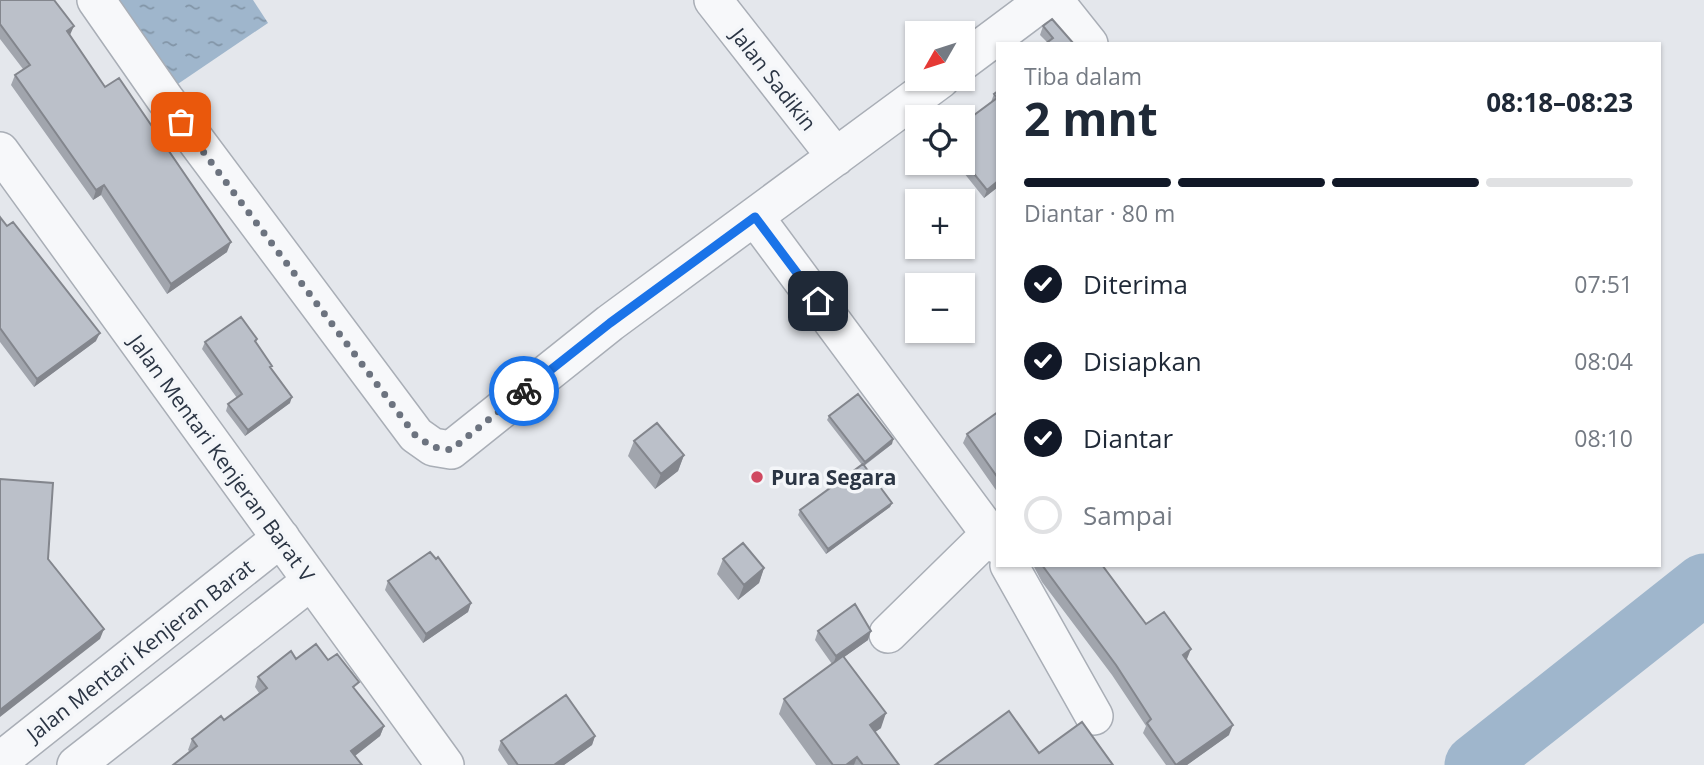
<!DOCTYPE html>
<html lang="id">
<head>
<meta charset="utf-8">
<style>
	body { margin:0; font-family:"Open Sans",sans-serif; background:#f6f6f7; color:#1f2937; height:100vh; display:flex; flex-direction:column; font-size:26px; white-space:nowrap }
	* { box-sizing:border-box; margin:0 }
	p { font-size:23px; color:#747a83 }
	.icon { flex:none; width:38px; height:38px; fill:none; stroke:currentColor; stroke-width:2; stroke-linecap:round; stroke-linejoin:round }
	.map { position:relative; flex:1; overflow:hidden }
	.sheet { position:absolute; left:996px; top:42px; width:665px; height:525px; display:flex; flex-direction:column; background:#fff; border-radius:0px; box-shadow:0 2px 5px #0004 }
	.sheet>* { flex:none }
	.needle { width:46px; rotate:231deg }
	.controls { position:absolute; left:905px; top:21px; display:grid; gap:14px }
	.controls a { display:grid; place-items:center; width:70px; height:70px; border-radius:0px; background:#fff; box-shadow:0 2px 5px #0004; font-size:35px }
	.pin { position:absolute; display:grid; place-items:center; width:60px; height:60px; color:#fff; margin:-30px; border-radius:14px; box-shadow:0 4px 10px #0006 }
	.courier { position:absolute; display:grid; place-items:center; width:70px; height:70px; margin:-35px; border:5px solid #1a73e8; border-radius:50%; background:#fff; color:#222; box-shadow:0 2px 9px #0007 }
	.head em { font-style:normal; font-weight:700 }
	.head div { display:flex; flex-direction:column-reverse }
	.head { display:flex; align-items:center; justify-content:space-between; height:119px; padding:0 28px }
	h1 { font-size:46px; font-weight:700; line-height:52px }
	.bar { display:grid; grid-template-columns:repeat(4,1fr); gap:10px 7px; align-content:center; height:84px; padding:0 28px }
	.bar i { height:9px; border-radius:5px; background:#e0e1e3 }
	.bar .on { background:#111827 }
	.bar p { grid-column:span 4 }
	ol { padding:0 28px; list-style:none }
	li { display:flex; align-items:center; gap:21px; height:77px }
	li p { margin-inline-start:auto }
	li .icon { padding:7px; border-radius:50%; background:#111827; color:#fff; stroke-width:4 }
	li:last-child { color:#747a83 }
	li i { width:38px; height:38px; border:4px solid #e0e1e3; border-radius:50% }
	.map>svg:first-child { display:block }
	.water { fill:url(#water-ripples) }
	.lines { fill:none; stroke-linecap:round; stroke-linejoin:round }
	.river { stroke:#9fb6cc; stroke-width:61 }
	.minor-casing { stroke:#a9aeb6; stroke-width:40 }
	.minor { stroke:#f7f8fa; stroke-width:37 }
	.wall { fill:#a1a5ad }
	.shaded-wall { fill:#83868d }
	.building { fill:#bbc0c9; stroke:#83868d; stroke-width:2 }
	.done { stroke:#6c737f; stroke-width:7; stroke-dasharray:0 12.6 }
	.route { stroke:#1a73e8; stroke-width:9 }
	.poi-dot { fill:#d04961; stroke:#f4f6f9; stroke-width:2.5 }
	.labels { text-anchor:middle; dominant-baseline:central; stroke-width:7; stroke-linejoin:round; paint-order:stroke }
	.street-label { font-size:21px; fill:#2b3544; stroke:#f4f6f9 }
	.poi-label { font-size:21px; font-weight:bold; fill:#2b3544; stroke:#f4f6f9; text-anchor:start }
</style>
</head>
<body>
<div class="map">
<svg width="1704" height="765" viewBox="0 0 1704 765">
	<defs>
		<pattern id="water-ripples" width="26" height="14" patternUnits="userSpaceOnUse" patternTransform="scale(1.75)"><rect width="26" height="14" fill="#9fb6cc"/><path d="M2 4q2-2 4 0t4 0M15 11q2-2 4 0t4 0" fill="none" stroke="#8295a7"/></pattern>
	</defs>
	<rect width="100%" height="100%" fill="#e4e7ec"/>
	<path class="water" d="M104,0h149l15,23 -102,69z"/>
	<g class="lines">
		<path class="river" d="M1475,765l229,-181"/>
		<g class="minor-casing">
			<path id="minor" d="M96,0l69,99 251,336 17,12 18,3 159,-127 331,-244
				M713,0l123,157
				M1054,0l35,44
				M962,62l83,-62
				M0,151l445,614
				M755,217l243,328
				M1009,565l85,151
				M888,634l103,-101
				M0,761l281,-223
				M76,765l235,-184"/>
		</g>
		<use href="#minor" class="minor"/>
	</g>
	<path class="wall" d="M0,0l70,35 35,52 122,165 -60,42 -66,-99 -8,5 -82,-115 4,-10 8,-6 -23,-30z
		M1043,26l31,18 -27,-2 -7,-7z
		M998,91v96l-14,11 -28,-35h6v-39l29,-22 3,-8z
		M0,217l96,124 -62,46 -34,-45z
		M257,339l-1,3 34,61 -45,33 -19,-25 2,-7 9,-6 -35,-49 3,-7z
		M998,412v81l-35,-50 4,-9z
		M829,416l64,23 -1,5 -28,22 28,37 -2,4 -64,47 -28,-39 2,-5 62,-45 -35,-45z
		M634,441l50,14 -6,16 -23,18 -27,-33z
		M723,559l41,9 -5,15 -21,17 -21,-26z
		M1033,565h69l44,59 41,35h-1l43,76 -42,30h-21l-23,-32 3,-7 -34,-51 -70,-93z
		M388,581l83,22 -3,9 -45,31 -38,-53z
		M818,631l50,9 -24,17 37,71 -6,4 24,33h-83l-37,-51 5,-15 48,-35 -17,-24z
		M296,659l32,1 28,31 28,35 -4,10 -25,20 -165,-4 -2,-2 4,-11 32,-19 35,-27 -4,-6 3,-10z
		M595,736l-3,9 -28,20h-56l-10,-15 3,-9z"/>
	<path class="shaded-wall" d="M74,26l-4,9 -3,-4z
		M998,181v6l-14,11 3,-8z
		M104,185l-3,10 -8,5 3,-10z
		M231,242l-4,10 -60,42 4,-10z
		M100,333l-4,8 -62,46 3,-8z
		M292,397l-2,6 -45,33 3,-6z
		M893,439l-1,5 -29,22 2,-4z
		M684,455l-6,16 -23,18 6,-15z
		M892,503l-2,4 -64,47 2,-5z
		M764,568l-5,15 -21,17 6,-15z
		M471,603l-3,9 -45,31 3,-9z
		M104,629l-4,10 -100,78v-7z
		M871,631l-3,9 -35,25 3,-9z
		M1191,649l-4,10 -8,5 4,-9z
		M886,713l-5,15 -16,11 5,-14z
		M1233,725l-4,10 -42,30h-11z
		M384,726l-4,10 -33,26 4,-11z
		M595,736l-3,9 -28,20h-10z
		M857,757l-3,8h-8z"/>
	<path class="building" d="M0,0h54l20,26 -7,5 38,56 14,-9 112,164 -60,42 -67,-99 -8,5 -81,-115 15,-10 -30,-41z
		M1052,19l22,25h-29l8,-6 -10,-12z
		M998,91v90l-11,9 -25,-31v-35l35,-26 -3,-4z
		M0,217l7,9 6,-4 87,111 -63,46 -37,-51z
		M241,317l16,22 -2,2 17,25 -2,1 22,30 -44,33 -20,-26 14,-10 -37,-52z
		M858,394l35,45 -28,23 -36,-46z
		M998,412v66l-31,-44z
		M657,423l27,32 -23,19 -27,-33z
		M863,464l29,39 -64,46 -28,-39z
		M0,479l53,4 -5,76 56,70 -104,81z
		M743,543l21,25 -20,17 -21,-26z
		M430,552l6,7 2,-2 33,46 -45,31 -38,-53z
		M1042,565h60l44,59 18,-12 27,37 -8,6 50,70 -57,40 -29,-42 4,-4 -35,-54z
		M855,604l16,27 -35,25 -18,-25z
		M316,644l12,16 9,-6 22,28 -6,5 31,39 -33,25 11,14h-189l24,-19 -5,-7 29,-23 3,4 43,-32 -9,-11 33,-26 5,8z
		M843,656l43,57 -16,12 29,40h-36l-6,-8 -11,8h-13l-49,-66z
		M566,695l29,41 -41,29h-36l-17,-24z
		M1009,711l30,42 43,-31 31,43h-178z"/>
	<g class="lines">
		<path class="done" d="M181,122l234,313 18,12 18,3 73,-59"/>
		<path class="route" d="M524,391l86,-68 145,-106 63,84"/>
	</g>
	<circle class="poi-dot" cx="757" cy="477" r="7"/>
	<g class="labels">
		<g class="street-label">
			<text transform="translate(774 79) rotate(52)">Jalan Sadikin</text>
			<text transform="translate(222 458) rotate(54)">Jalan Mentari Kenjeran Barat V</text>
			<text transform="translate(140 650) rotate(-38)">Jalan Mentari Kenjeran Barat</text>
		</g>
		<g class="poi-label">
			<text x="771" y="477">Pura Segara</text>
		</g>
	</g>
</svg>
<div class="controls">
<a><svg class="needle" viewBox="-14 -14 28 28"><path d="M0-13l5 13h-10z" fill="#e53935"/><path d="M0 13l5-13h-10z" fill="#747a83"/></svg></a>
<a><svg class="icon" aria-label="locate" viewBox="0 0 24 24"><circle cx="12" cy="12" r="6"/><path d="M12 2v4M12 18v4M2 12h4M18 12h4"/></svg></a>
<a>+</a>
<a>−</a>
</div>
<div class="pin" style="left:181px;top:122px;background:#ea580c"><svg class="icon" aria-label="bag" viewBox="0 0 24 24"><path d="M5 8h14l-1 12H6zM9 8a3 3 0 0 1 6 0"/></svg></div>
<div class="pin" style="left:818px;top:301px;background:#1f2937"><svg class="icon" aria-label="home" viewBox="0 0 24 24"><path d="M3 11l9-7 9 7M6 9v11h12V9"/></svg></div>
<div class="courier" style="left:524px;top:391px"><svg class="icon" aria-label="bike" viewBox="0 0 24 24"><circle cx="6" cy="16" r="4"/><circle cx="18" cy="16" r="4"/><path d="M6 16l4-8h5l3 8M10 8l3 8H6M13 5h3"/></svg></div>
<section class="sheet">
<div class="head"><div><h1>2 mnt</h1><p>Tiba dalam</p></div><em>08:18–08:23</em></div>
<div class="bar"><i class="on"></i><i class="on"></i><i class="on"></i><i></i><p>Diantar · 80 m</p></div>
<ol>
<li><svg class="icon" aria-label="check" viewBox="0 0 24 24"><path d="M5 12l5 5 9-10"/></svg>Diterima<p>07:51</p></li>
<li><svg class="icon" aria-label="check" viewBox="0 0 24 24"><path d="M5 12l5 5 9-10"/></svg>Disiapkan<p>08:04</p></li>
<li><svg class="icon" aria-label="check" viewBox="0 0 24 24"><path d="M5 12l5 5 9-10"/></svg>Diantar<p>08:10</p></li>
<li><i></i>Sampai</li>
</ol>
</section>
</div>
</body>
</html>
